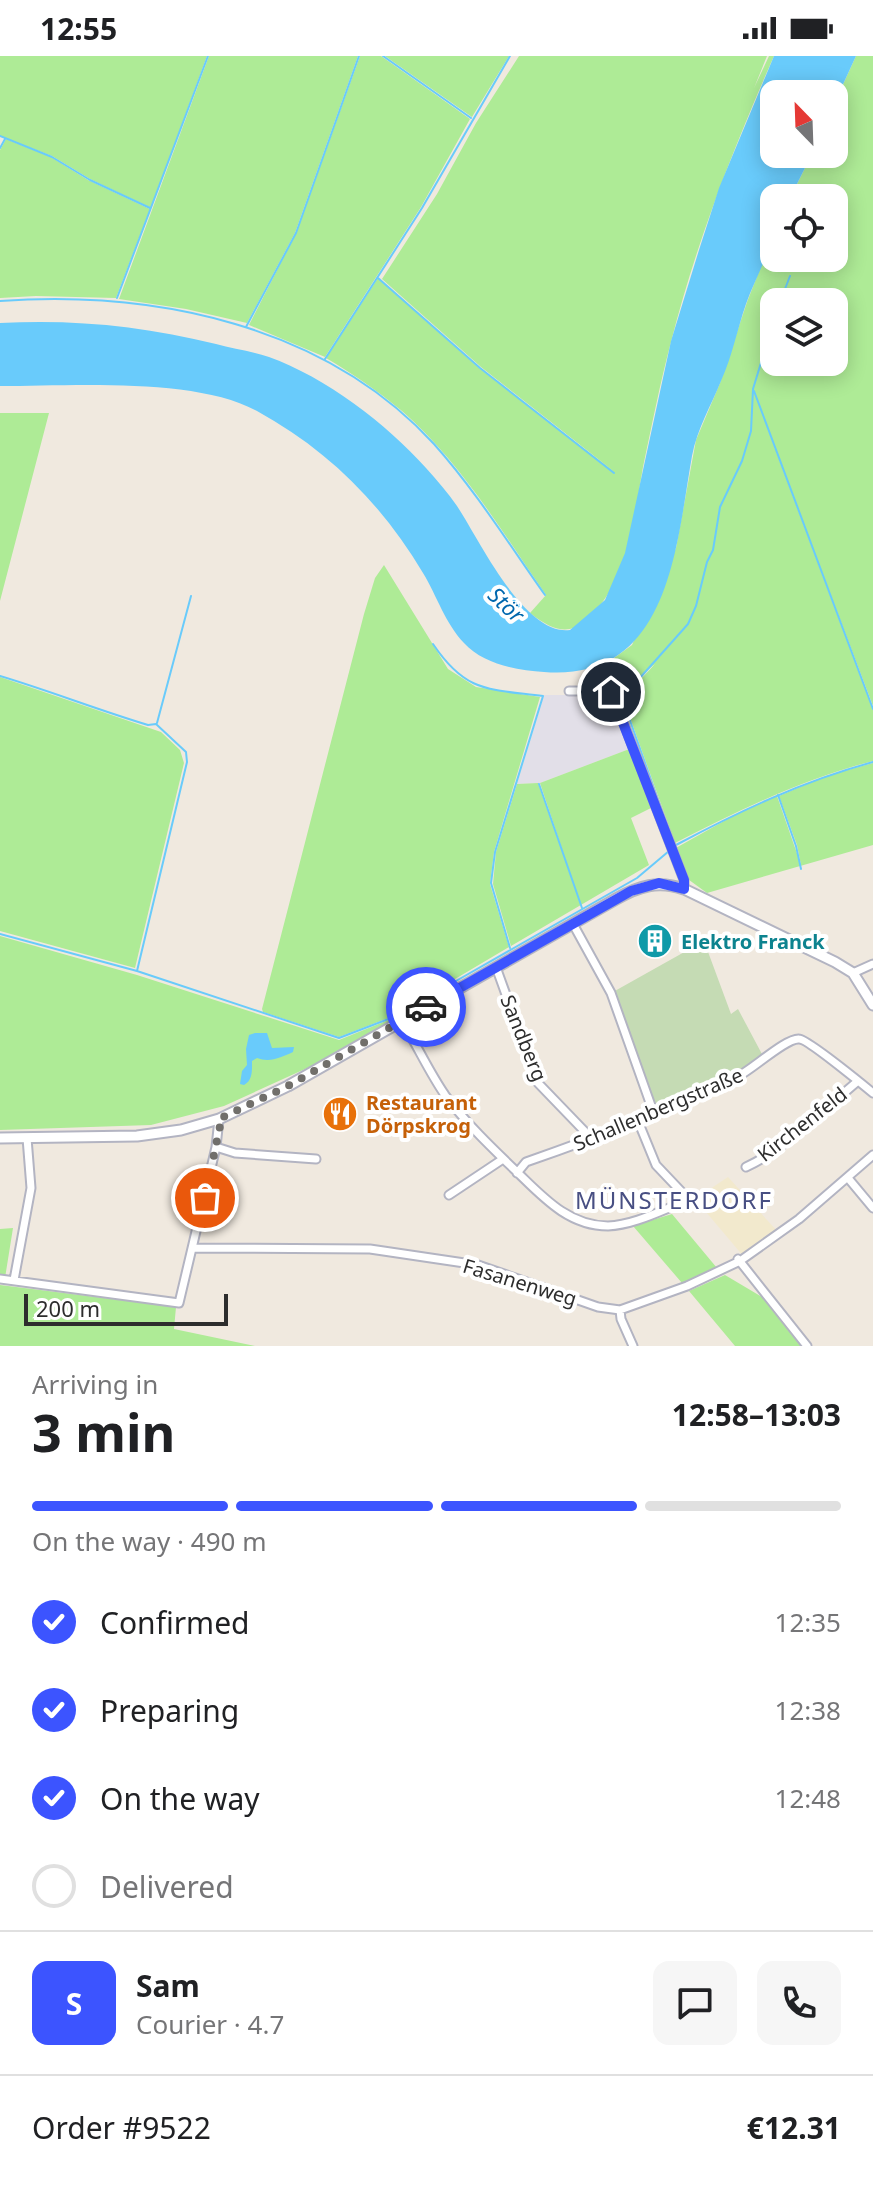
<!DOCTYPE html>
<html lang="en">
<head>
<meta charset="utf-8">
<style>
	body { margin:0; font-family:"Noto Sans",sans-serif; background:#f6f6f6; color:#202124; height:100vh; display:flex; flex-direction:column; font-size:30px; white-space:nowrap }
	* { box-sizing:border-box; margin:0 }
	p { font-size:26px; color:#757577 }
	.icon { flex:none; width:44px; height:44px; fill:none; stroke:currentColor; stroke-width:2; stroke-linecap:round; stroke-linejoin:round }
	.map { position:relative; height:1290px; overflow:hidden }
	.details { display:flex; flex-direction:column; background:#fff; flex:1 }
	.details>* { flex:none }
	.needle { width:52px; rotate:337deg }
	.buttons { position:absolute; left:760px; top:24px; display:grid; gap:16px }
	.buttons a { display:grid; place-items:center; width:88px; height:88px; border-radius:16px; background:#fff; box-shadow:0 4px 20px #0003; font-size:40px }
	.scale { position:absolute; left:24px; bottom:20px; width:204px; box-sizing:border-box; padding-left:8px; border:4px solid #2d2d2d; border-top:0; font-size:22px; line-height:28px; white-space:nowrap; color:#2d2d2d; -webkit-text-stroke:6px #fff; paint-order:stroke }
	.pin { position:absolute; display:grid; place-items:center; width:68px; height:68px; color:#fff; margin:-34px; border:4px solid #fff; border-radius:50%; box-shadow:0 2px 8px #0007 }
	.courier { position:absolute; display:grid; place-items:center; width:80px; height:80px; margin:-40px; border:6px solid #3c54ff; border-radius:50%; background:#fff; color:#222; box-shadow:0 2px 10px #0007 }
	.head em { font-style:normal; font-weight:700 }
	.head div { display:flex; flex-direction:column-reverse }
	.head { display:flex; align-items:center; justify-content:space-between; height:136px; padding:0 32px }
	h1 { font-size:52px; font-weight:700; line-height:60px }
	.bar { display:grid; grid-template-columns:repeat(4,1fr); gap:12px 8px; align-content:center; height:96px; padding:0 32px }
	.bar i { height:10px; border-radius:6px; background:#e0e0e0 }
	.bar .on { background:#3c54ff }
	.bar p { grid-column:span 4 }
	.line { display:flex; align-items:center; gap:20px; padding:0 32px; border-top:2px solid #e0e0e0 }
	.line div { flex:1 }
	.round { display:grid; place-items:center; flex:none; width:84px; height:84px; border-radius:16px; background:#f6f6f6 }
	ol { padding:0 32px; list-style:none }
	li { display:flex; align-items:center; gap:24px; height:88px }
	li p { margin-inline-start:auto }
	li .icon { padding:8px; border-radius:50%; background:#3c54ff; color:#fff; stroke-width:4 }
	li:last-child { color:#757577 }
	li i { width:44px; height:44px; border:4px solid #e0e0e0; border-radius:50% }
	.status { display:flex; justify-content:space-between; align-items:center; height:56px; padding:0 40px; background:#fff; direction:ltr }
	.status svg { height:22px; fill:currentColor }
	.map>svg:first-child { display:block }
	.industrial { fill:#e2dfe8 }
	.education { fill:#f2e9cd }
	.green { fill:#aeeb96; fill-rule:evenodd }
	.cemetery { fill:#c5dbb4 }
	.water { fill:#69cbfb }
	.lines { fill:none; stroke-linecap:round; stroke-linejoin:round }
	.stream { stroke:#69cbfb; stroke-width:2 }
	.street-casing { stroke:#b3b4c2; stroke-width:11 }
	.secondary-casing { stroke:#b3b4c2; stroke-width:13 }
	.street { stroke:#fff; stroke-width:7 }
	.secondary { stroke:#fff; stroke-width:9 }
	.done { stroke:#716f6b; stroke-width:8; stroke-dasharray:0 14.4 }
	.route { stroke:#3c54ff; stroke-width:10 }
	.labels { text-anchor:middle; dominant-baseline:central; stroke-width:8; stroke-linejoin:round; paint-order:stroke }
	.culture-label { font-size:20px; font-weight:bold; fill:#0d838f; stroke:#fff; text-anchor:start }
	.street-label { font-size:20px; fill:#2d2d2d; stroke:#fff }
	.food-label { font-size:20px; font-weight:bold; fill:#c56008; stroke:#fff; text-anchor:start }
	.water-label { font-size:22px; font-style:italic; fill:#0067ae; stroke:#fff }
	.quarter-label { font-size:24px; letter-spacing:2px; fill:#484f83; stroke:#fff }
</style>
</head>
<body>
<div class="status"><b>12:55</b><svg viewBox="0 0 49 12"><path d="M0 12V9h3v3zM5 12V6h3v6zM10 12V3h3v9zM15 12V0h3v12zM26 1h20v11H26zM47 4h2v5h-2z"/></svg></div>
<div class="map">
<svg width="873" height="1290" viewBox="0 0 873 1290">
	<rect width="100%" height="100%" fill="#f0e9df"/>
	<path class="industrial" d="M603,638l8,2 21,52 -92,35 -23,1 27,-89h30l5,3z"/>
	<path class="education" d="M728,1121l50,55 -34,25 -49,-58z"/>
	<path class="green" d="M0,0h207l-56,152 -61,-29 -38,-23 -52,-20z
		M209,0h149l-63,177 -48,90 -61,-14 -67,-10z
		M360,0h21l89,63 -49,88 -96,150 -76,-32 47,-92z
		M385,0h124l-37,61z
		M519,0h248l-13,32 15,-32h5c-41,93 -78,187 -103,286 -11,41 -19,83 -28,125 -7,40 -14,100 -39,133 -25,34 -41,39 -74,13l16,-18c-44,-63 -85,-133 -144,-184 -24,-20 -49,-37 -76,-53l52,-80 101,90 137,105 -135,-106 -99,-88 55,-85 39,-71z
		M856,0h17v650l-108,-284 108,288v51c-70,18 -134,49 -198,82l-52,-145 32,-34 -25,20 -16,-26 18,-13 44,-97 20,-108 24,-57 27,-81 27,-69v25h60v-60h-44l22,-44h22v-50zM791,217l-10,29h53v60h-60v-40l-10,24 10,-27v-17h6z
		M6,83l45,18 37,23 62,29 -34,89 -80,-2 -36,2v-148z
		M0,357h49l-49,188z
		M384,509l64,104 28,18 64,10 -46,155 -4,32 19,63 -118,70 -52,20 -76,-25 -1,-3 102,-395 11,-36z
		M0,621l161,55 19,18 4,13 -49,205 -135,-37z
		M632,692l21,59 -22,11 18,47 -138,81 -18,-62 3,-32 21,-68 21,-1 35,99 -33,-99z
		M873,707v82l-166,48 -22,-16 -11,-28 59,-33 44,-20 24,69 -4,-20 -18,-49 47,-20z
		M0,880l137,39 202,65 52,-21 1,3 -76,42 -92,42 -73,19 -151,5z
		M672,1158l45,54 -35,15 -49,-57z
		M13,1172l-8,50h-5v-49z
		M725,1219l37,22 39,49h-66l-46,-55z
		M0,1229l176,22 -2,22 81,17h-255z"/>
	<path class="cemetery" d="M704,885l27,73 7,-5 25,47 -13,11 -93,41 -44,-116z"/>
	<path class="water" d="M774,0h82l-22,48v-10h-60v60h38l-22,44h-16c0,12 2,26 -1,37 -6,24 -19,46 -27,69 -9,26 -14,53 -25,77 -10,25 -24,48 -29,75 -16,90 -22,226 -148,216 -28,-2 -61,-8 -80,-29 -19,-20 -27,-47 -41,-70 -41,-69 -95,-123 -166,-162 -61,-34 -186,-25 -257,-25v-63c74,-4 144,3 216,21 17,5 36,7 53,13 56,20 118,67 157,111 11,12 22,25 31,38 22,33 67,130 113,124l35,-30 20,-47 46,-212 28,-91 20,-62z
		M255,977h12l5,15 22,-1 -1,5c-11,5 -23,11 -36,6l-5,3c0,9 1,19 -8,24l-4,-1 2,-13 5,-6 -1,-16 3,-14z"/>
	<g class="lines">
		<path class="stream" d="M383,0l88,62
			M0,80l52,21 38,23 60,28
			M0,92l5,-9
			M378,222l102,90 134,105
			M117,242l91,-242
			M0,245c155,-11 325,24 434,143 41,46 75,100 111,151
			M780,246l10,-26
			M246,271l50,-94 63,-177
			M325,303l97,-151 88,-152
			M754,335l119,318
			M433,588c33,49 55,45 110,52l-48,156 -4,31 19,65
			M0,620c50,15 98,34 148,49l8,-1 30,28 1,10 -50,209
			M157,667l34,-127
			M539,728l43,124
			M778,739l18,51 5,23
			M671,780l-49,-138 66,-74 8,-18 11,-44 6,-12 7,-43 22,-46 9,-30 2,-42 21,-69
			M676,789c64,-34 127,-64 197,-83
			M0,878l137,37 202,67 52,-20 65,-37 181,-103 32,-27"/>
		<g class="street-casing">
			<path id="street" d="M569,635h36l8,4 71,185v9
				M573,868l38,69 43,121
				M496,911l42,116 54,56
				M853,917l20,-9
				M402,965c15,24 27,51 43,74 21,28 46,52 71,76 26,25 52,55 92,55 27,-1 56,-17 81,-26
				M638,1065l18,44 38,40
				M216,1091l19,6 81,6
				M746,1111c41,-19 77,-57 112,-86
				M517,1117l9,-11c72,-25 143,-52 211,-85 16,-8 49,-39 62,-38 8,0 63,45 74,54
				M848,1122l25,30
				M449,1139l54,-36
				M193,1192l177,1 108,16 120,42 22,3 67,-24 53,-25 59,-42 74,-64
				M738,1203l69,87
				M0,1223l179,24 37,-156 3,-28
				M14,1224l17,-92 -4,-50
				M620,1254l1,9 12,27"/>
		</g>
		<g class="secondary-casing">
			<path id="secondary" d="M0,1082l137,-2 44,-6 38,-11 69,-33 328,-187c23,-13 42,-19 68,-10l151,73 18,11 20,32"/>
		</g>
		<use href="#street" class="street"/>
		<use href="#secondary" class="secondary"/>
	</g>
	<g class="lines">
		<path class="done" d="M205,1142l15,-72 -1,-7 69,-33 138,-79"/>
		<path class="route" d="M426,951l205,-116 28,-8 25,6v-9l-73,-188"/>
	</g>
	<defs>
		<g id="building-disc" transform="scale(1.8)"><circle r="9.5" fill="#0f9aa8" stroke="#fff"/><path d="M-4-6H4V6H1V3H-1V6H-4ZM-2.5-4.3h1.7v1.8h-1.7ZM.8-4.3h1.7v1.8H.8ZM-2.5-1h1.7V.8h-1.7ZM.8-1h1.7V.8H.8Z" fill="#fff"/></g>
		<g id="restaurant-disc" transform="scale(1.8)"><circle r="9.5" fill="#e8710a" stroke="#fff"/><path d="M-5-6h1v4h1v-4h1v4h1v-4h1v5L-1.5 .5V6h-2V.5L-5-1ZM5-6V6H3V1.5H1.5Q1.5-4 5-6Z" fill="#fff"/></g>
	</defs>
	<g fill-rule="evenodd">
		<use href="#building-disc" x="655" y="885"/>
		<use href="#restaurant-disc" x="340" y="1058"/>
	</g>
	<g class="labels">
		<g class="culture-label">
			<text x="681" y="885">Elektro Franck</text>
		</g>
		<g class="street-label">
			<text transform="translate(524 982) rotate(68)">Sandberg</text>
			<text transform="translate(658 1053) rotate(-23)">Schallenbergstraße</text>
			<text transform="translate(802 1068) rotate(-38)">Kirchenfeld</text>
			<text transform="translate(520 1226) rotate(17)">Fasanenweg</text>
		</g>
		<g class="food-label">
			<text x="366" y="1046">Restaurant<tspan x="366" dy="23">Dörpskrog</tspan></text>
		</g>
		<g class="water-label">
			<text transform="translate(507 548) rotate(43)">Stör</text>
		</g>
		<g class="quarter-label">
			<text x="674" y="1143">MÜNSTERDORF</text>
		</g>
	</g>
</svg>
<div class="buttons">
<a><svg class="needle" viewBox="-14 -14 28 28"><path d="M0-13l5 13h-10z" fill="#e53935"/><path d="M0 13l5-13h-10z" fill="#757577"/></svg></a>
<a><svg class="icon" aria-label="locate" viewBox="0 0 24 24"><circle cx="12" cy="12" r="6"/><path d="M12 2v4M12 18v4M2 12h4M18 12h4"/></svg></a>
<a><svg class="icon" aria-label="layers" viewBox="0 0 24 24"><path d="M12 4l9 5-9 5-9-5zM3 14l9 5 9-5"/></svg></a>
</div>
<div class="scale">200 m</div>
<div class="pin" style="left:205px;top:1142px;background:#ea580c"><svg class="icon" aria-label="bag" viewBox="0 0 24 24"><path d="M5 8h14l-1 12H6zM9 8a3 3 0 0 1 6 0"/></svg></div>
<div class="pin" style="left:611px;top:636px;background:#1f2937"><svg class="icon" aria-label="home" viewBox="0 0 24 24"><path d="M3 11l9-7 9 7M6 9v11h12V9"/></svg></div>
<div class="courier" style="left:426px;top:951px"><svg class="icon" aria-label="car" viewBox="0 0 24 24"><path d="M5 17H2v-5l4-1 3-4h7l3 4 3 1v5h-3M9 17h6M6 11h13"/><circle cx="7" cy="17" r="2"/><circle cx="17" cy="17" r="2"/></svg></div>
</div>
<section class="details">
<div class="head"><div><h1>3 min</h1><p>Arriving in</p></div><em>12:58–13:03</em></div>
<div class="bar"><i class="on"></i><i class="on"></i><i class="on"></i><i></i><p>On the way · 490 m</p></div>
<ol>
<li><svg class="icon" aria-label="check" viewBox="0 0 24 24"><path d="M5 12l5 5 9-10"/></svg>Confirmed<p>12:35</p></li>
<li><svg class="icon" aria-label="check" viewBox="0 0 24 24"><path d="M5 12l5 5 9-10"/></svg>Preparing<p>12:38</p></li>
<li><svg class="icon" aria-label="check" viewBox="0 0 24 24"><path d="M5 12l5 5 9-10"/></svg>On the way<p>12:48</p></li>
<li><i></i>Delivered</li>
</ol>
<div class="line" style="height:144px"><b class="round" style="background:#3c54ff;color:#fff">S</b><div><b>Sam</b><p>Courier · 4.7</p></div><a class="round"><svg class="icon" aria-label="chat" viewBox="0 0 24 24"><path d="M4 5h16v11H9l-5 4z"/></svg></a><a class="round"><svg class="icon" aria-label="phone" viewBox="0 0 24 24"><path d="M5 4h4l2 5-3 2q2 4 5 5l2-3 5 2v4C11 20 4 13 5 4z"/></svg></a></div>
<div class="line" style="height:104px"><div>Order #9522</div><b>€12.31</b></div>
</section>
</body>
</html>
